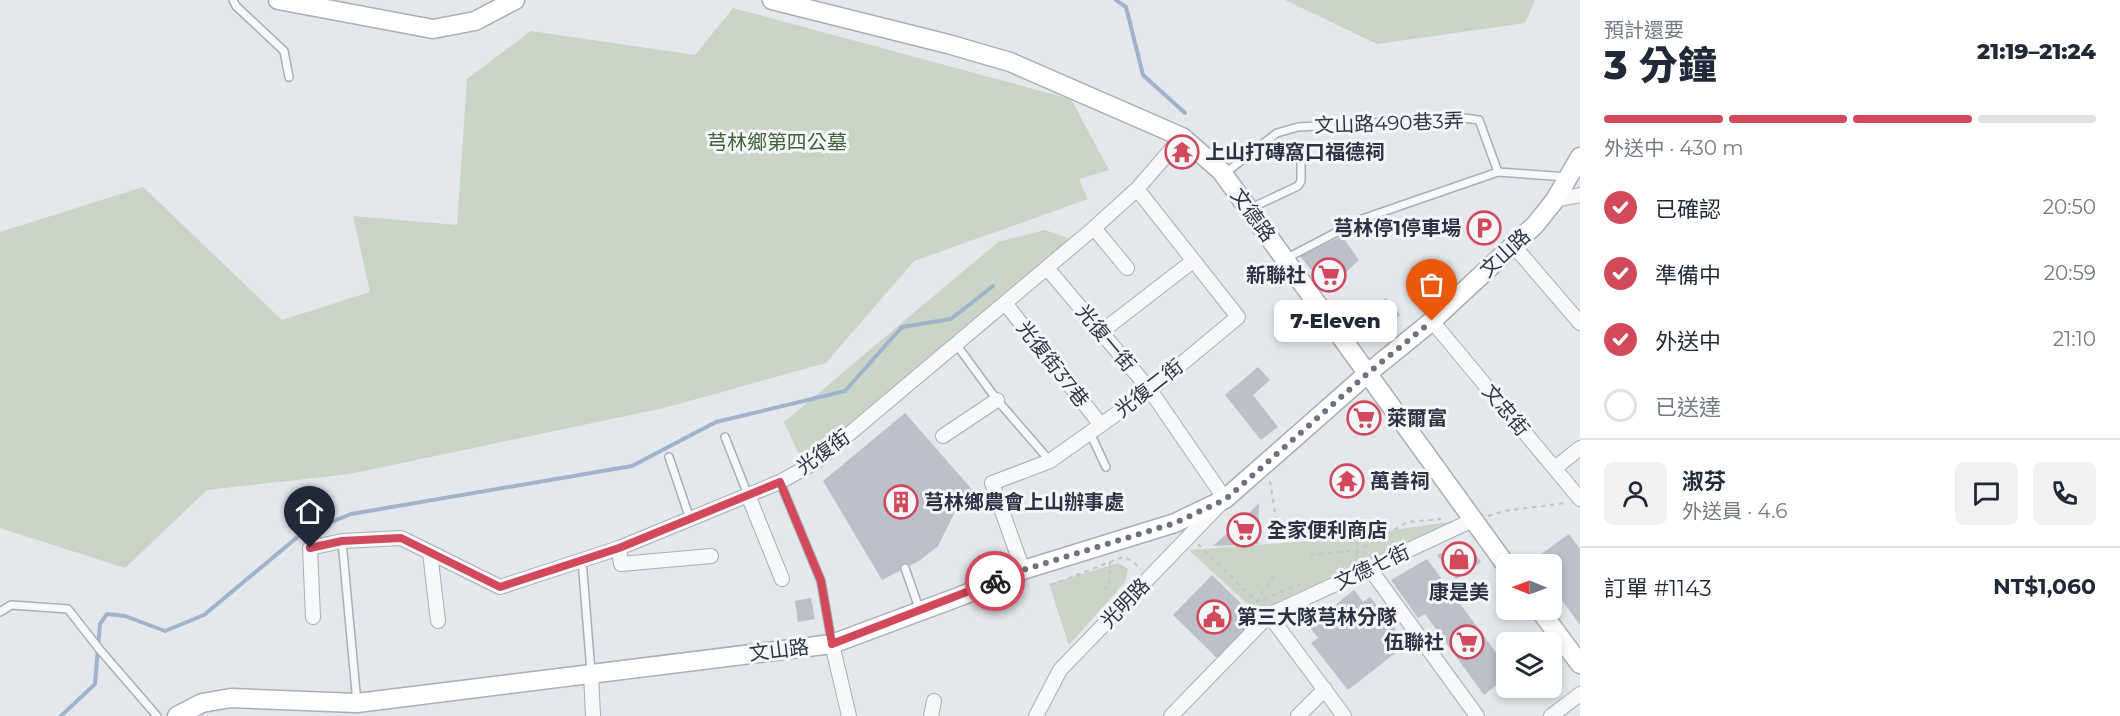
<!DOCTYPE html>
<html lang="zh-TW">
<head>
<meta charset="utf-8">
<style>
	body { margin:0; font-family:Montserrat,"Noto Sans TC",sans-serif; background:#f2f2f3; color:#1f2937; height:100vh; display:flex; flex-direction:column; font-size:22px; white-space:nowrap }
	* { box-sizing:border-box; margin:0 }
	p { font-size:20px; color:#747a83 }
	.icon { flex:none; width:33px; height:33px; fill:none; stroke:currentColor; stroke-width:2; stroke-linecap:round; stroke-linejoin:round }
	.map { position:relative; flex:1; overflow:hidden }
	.sheet { display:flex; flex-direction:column; background:#fff; width:540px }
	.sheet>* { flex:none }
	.needle { width:39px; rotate:271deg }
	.fabs { position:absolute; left:1496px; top:554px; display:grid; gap:12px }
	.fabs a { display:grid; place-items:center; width:66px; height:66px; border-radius:9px; background:#fff; box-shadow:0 3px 9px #0003; font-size:30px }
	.pin { position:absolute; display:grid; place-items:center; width:51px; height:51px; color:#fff; margin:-62px -26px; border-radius:50% 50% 50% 0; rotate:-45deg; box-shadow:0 0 6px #0007 }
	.pin .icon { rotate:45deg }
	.courier { position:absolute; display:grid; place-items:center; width:60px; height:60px; margin:-30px; border:4px solid #d1495b; border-radius:50%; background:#fff; color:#222; box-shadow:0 2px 8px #0007 }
	.bubble { position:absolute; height:42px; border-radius:9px; background:#fff; box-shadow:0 3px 9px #0003; font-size:20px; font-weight:800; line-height:42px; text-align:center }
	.head em { font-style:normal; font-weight:800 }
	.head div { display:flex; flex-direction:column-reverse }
	.head { display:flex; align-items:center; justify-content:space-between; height:102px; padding:0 24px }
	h1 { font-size:39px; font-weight:800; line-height:45px }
	.bar { display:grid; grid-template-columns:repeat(4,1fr); gap:9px 6px; align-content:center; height:72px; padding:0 24px }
	.bar i { height:8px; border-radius:4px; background:#e0e1e3 }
	.bar .active { background:#d1495b }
	.bar p { grid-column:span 4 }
	.line { display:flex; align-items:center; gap:15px; padding:0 24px; border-top:2px solid #e0e1e3 }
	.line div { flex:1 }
	.round { display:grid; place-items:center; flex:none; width:63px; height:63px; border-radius:9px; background:#f2f2f3 }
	ol { padding:0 24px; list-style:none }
	li { display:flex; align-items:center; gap:18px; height:66px }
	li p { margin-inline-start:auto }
	li .icon { padding:6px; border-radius:50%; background:#d1495b; color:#fff; stroke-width:4 }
	li:last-child { color:#747a83 }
	li i { width:33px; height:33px; border:3px solid #e0e1e3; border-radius:50% }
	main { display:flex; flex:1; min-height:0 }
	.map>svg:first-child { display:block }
	.green { fill:#c9d6c5 }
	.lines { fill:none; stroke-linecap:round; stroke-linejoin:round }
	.stream { stroke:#9fb4cc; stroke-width:4 }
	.building { fill:#bbc0ca }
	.lane-casing { stroke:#a9aeb7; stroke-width:10 }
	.street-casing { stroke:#a9aeb7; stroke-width:16 }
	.secondary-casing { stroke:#a9aeb7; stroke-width:21 }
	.path { stroke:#c2c5cb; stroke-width:2; stroke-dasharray:4.5 4.5; stroke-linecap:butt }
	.lane { stroke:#f7f8fa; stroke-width:7 }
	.street { stroke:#f7f8fa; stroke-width:14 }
	.secondary { stroke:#fff; stroke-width:18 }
	.done { stroke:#6c737f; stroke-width:6; stroke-dasharray:0 10.8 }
	.route { stroke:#d1495b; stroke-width:8 }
	.labels { text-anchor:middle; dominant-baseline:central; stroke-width:6; stroke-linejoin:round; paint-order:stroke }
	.street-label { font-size:20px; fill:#2b3445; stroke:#f4f6f9 }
	.park-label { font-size:20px; fill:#3f6138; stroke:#f4f6f9 }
	.poi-label { font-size:20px; font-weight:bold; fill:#2b3445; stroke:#f4f6f9; text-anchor:start }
</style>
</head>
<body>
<main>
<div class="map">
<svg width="1580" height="716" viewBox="0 0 1580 716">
	<rect width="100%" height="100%" fill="#e4e7ec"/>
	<path class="green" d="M1285,0h250l-10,23 -148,21z
		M733,8l338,91 38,71 -30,9 9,20 -174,62 -88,102 -162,45 -314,66 -143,16 -82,78 -125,-40v-296l143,-45 139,133 88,-28 -17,-76 104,9 10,-146 64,-48 164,24z
		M1045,230l31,11 -257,214 -16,8 -19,-41 214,-180z
		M1450,522l-194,90 -67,-62 135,-10z
		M1118,563l10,6 -3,13 -56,63 -20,-61z"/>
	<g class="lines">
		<path class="stream" d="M1116,0l10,7 17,68 42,38
			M61,716l34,-32 5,-60 7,-10 18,2 40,15 39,-16 96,-80 51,-21 281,-48 84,-44 129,-31 57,-64 49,-8 42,-33"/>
	</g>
	<path class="building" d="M1342,236l17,24 -32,30 -27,-34z
		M1386,298l14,17 -31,27 -14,-17z
		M1258,367l12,13 -17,15 25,32 -17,13 -36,-45z
		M905,413l71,81 -20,16 -18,36 -19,15 -37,19 -59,-99z
		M1359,470l1,20 -25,1 -1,-20z
		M1259,503l-1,41 -45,2 32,-29z
		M1569,534l11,15v76l-29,-40v-21h-16l-2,-4z
		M1468,543l13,19 -25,17 -19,-24z
		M1427,559l79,107v11l-22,18 -59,-81 -7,4 -27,-38z
		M1212,575l44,43 -39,40 -44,-43z
		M1354,590l9,12 7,-5 37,47 -59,46 -37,-47 7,-5 -9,-12z
		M811,598l4,21 -17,3 -3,-21z"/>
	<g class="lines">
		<g class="lane-casing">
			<path id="lane" d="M233,0l3,6 48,45 5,26
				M1224,174l53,-41 21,-6 166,-9 15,2 19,52
				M1251,208l47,-22 3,-5v-18
				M1287,258l75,-39 136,-47 69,5
				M956,344l41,56 53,61
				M1090,433l16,34
				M725,437l23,58
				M669,457l21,62
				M780,482l41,99 11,63
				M342,541l15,162
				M582,560l9,112
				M905,568l15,43
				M0,612l11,-7 57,4 32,41 57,66"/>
		</g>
		<g class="street-casing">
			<path id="street" d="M1555,200l25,-5
				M1094,228l33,40
				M1514,246l66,77
				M1005,303l96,122
				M1432,321l148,178
				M1101,332l92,-71
				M943,436l54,-36
				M1555,468l25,-20
				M748,495l34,84
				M619,548l2,16 90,-8
				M430,553l8,68
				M1370,569l107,147
				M1023,570l-31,-87 58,-22 100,-71 88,-73 -101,-128
				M1269,615l75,101
				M313,617l-3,-69 32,-7 59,-3 99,49 119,-39 161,-66 37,-21 277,-233 43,-39 45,-52
				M832,644l17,72
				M591,674l2,42
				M931,716l3,-15
				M1036,716l24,-46 165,-171 -75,-109 -103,-122
				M1171,716l98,-101 204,-95
				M1298,716l27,-27
				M1551,716l29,-22"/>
		</g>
		<g class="secondary-casing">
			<path id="secondary" d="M278,0l155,29 42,-8 40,-21
				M772,0l176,44 62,18 172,75 39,34 285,394
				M1539,609l41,55
				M177,716l25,-13 29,-5 126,5 475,-59 129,-48 62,-26 152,-47 50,-24 142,-125 65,-53 103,-96 20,-25 25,-43"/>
		</g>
		<path class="path" d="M1270,481l9,56 76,-14 3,27 -2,9
			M1488,516l16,-5 61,-8
			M1198,544l59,58 48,-20
			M1310,555l48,-5 50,-28 33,-3
			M1051,585l72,-28 8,3 10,9
			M1104,590l5,-4 1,-24
			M1257,602l19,-31"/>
		<use href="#lane" class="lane"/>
		<use href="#street" class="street"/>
		<use href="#secondary" class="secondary"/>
	</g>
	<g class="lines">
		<path class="done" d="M995,581l28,-11 152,-47 51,-24 141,-125 65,-53"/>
		<path class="route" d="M310,548l32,-7 59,-3 99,49 119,-39 161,-66 41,99 11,63 163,-63"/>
	</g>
	<defs>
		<g id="temple-ring" transform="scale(1.725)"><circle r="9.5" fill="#f4f6f9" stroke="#d1495b" stroke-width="1.5"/><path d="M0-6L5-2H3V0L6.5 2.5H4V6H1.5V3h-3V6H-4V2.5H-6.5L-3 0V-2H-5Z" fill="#d1495b"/></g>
		<g id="parking-ring" transform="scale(1.725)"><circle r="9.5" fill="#f4f6f9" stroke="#d1495b" stroke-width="1.5"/><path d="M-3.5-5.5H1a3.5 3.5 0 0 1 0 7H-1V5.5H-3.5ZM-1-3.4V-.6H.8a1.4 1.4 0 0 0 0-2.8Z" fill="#d1495b"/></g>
		<g id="supermarket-ring" transform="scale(1.725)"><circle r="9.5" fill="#f4f6f9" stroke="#d1495b" stroke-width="1.5"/><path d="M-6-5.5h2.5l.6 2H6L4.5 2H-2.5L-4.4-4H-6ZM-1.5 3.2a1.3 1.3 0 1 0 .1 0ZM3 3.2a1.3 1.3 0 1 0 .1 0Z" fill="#d1495b"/></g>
		<g id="building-ring" transform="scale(1.725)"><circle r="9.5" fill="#f4f6f9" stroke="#d1495b" stroke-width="1.5"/><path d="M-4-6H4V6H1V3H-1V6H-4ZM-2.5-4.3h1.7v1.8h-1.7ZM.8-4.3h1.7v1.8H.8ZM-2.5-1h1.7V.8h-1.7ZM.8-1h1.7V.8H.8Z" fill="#d1495b"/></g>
		<g id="shop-ring" transform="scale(1.725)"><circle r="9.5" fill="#f4f6f9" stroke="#d1495b" stroke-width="1.5"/><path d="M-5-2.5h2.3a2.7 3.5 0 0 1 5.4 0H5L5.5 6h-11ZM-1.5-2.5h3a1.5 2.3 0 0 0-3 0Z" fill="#d1495b"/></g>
		<g id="civic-ring" transform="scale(1.725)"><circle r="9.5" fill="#f4f6f9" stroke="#d1495b" stroke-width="1.5"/><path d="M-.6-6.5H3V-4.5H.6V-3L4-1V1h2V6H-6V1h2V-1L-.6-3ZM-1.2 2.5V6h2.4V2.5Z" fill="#d1495b"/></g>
	</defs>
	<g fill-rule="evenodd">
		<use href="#temple-ring" x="1182" y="152"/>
		<use href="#parking-ring" x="1484" y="228"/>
		<use href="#supermarket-ring" x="1329" y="275"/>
		<use href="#supermarket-ring" x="1364" y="418"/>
		<use href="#temple-ring" x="1347" y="481"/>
		<use href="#building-ring" x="901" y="502"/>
		<use href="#supermarket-ring" x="1244" y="530"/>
		<use href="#shop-ring" x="1459" y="559"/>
		<use href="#civic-ring" x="1214" y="617"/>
		<use href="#supermarket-ring" x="1467" y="642"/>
	</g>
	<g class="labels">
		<g class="street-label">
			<text transform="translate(1389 123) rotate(-2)">文山路490巷3弄</text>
			<text transform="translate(1253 215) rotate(54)">文德路</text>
			<text transform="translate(1505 253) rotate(-43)">文山路</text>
			<text transform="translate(1106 338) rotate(50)">光復一街</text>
			<text transform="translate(1053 364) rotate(52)">光復街37巷</text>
			<text transform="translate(1149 388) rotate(-38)">光復二街</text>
			<text transform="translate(1506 410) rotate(50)">文忠街</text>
			<text transform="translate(823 452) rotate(-36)">光復街</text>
			<text transform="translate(1372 567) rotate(-25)">文德七街</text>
			<text transform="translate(1125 603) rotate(-46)">光明路</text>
			<text transform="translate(779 650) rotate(-7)">文山路</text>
		</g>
		<g class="park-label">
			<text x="777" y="142">芎林鄉第四公墓</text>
		</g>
		<g class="poi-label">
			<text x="1205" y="152">上山打磚窩口福德祠</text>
			<text x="1461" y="228" text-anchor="end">芎林停1停車場</text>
			<text x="1306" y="275" text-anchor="end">新聯社</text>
			<text x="1387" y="418">萊爾富</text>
			<text x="1370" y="481">萬善祠</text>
			<text x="924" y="502">芎林鄉農會上山辦事處</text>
			<text x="1267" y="530">全家便利商店</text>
			<text x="1459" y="592" text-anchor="middle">康是美</text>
			<text x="1237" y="617">第三大隊芎林分隊</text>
			<text x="1444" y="642" text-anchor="end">伍聯社</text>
		</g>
	</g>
</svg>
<div class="fabs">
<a><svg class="needle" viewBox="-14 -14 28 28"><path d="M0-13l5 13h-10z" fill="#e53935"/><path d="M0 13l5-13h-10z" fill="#747a83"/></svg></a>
<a><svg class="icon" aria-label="layers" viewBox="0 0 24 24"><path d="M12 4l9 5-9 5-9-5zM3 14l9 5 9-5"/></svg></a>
</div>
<div class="pin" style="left:1432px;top:321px;background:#ea580c"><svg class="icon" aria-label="bag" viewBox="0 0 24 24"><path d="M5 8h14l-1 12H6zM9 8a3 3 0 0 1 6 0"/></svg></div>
<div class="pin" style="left:310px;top:548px;background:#1f2937"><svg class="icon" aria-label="home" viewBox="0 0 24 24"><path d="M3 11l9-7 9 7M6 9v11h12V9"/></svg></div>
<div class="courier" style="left:995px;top:581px"><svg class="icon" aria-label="bike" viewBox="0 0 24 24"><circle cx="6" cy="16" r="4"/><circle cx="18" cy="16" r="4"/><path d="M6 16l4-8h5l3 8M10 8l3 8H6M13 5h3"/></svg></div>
<div class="bubble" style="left:1274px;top:300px;width:123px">7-Eleven</div>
</div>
<section class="sheet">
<div class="head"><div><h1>3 分鐘</h1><p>預計還要</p></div><em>21:19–21:24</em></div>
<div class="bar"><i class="active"></i><i class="active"></i><i class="active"></i><i></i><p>外送中 · 430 m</p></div>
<ol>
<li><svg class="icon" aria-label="check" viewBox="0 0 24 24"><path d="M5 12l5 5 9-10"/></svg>已確認<p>20:50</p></li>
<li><svg class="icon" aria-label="check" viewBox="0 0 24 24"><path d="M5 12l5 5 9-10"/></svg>準備中<p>20:59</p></li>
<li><svg class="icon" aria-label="check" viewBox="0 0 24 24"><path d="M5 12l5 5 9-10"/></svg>外送中<p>21:10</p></li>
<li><i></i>已送達</li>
</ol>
<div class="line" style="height:108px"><a class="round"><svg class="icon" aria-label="person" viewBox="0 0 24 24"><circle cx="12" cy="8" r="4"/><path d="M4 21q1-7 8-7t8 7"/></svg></a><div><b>淑芬</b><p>外送員 · 4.6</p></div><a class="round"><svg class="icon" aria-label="chat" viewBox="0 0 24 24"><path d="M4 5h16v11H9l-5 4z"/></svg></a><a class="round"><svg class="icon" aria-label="phone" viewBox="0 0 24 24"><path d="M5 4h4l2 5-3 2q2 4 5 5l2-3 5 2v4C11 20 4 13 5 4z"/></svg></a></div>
<div class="line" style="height:78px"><div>訂單 #1143</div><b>NT$1,060</b></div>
</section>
</main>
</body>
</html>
